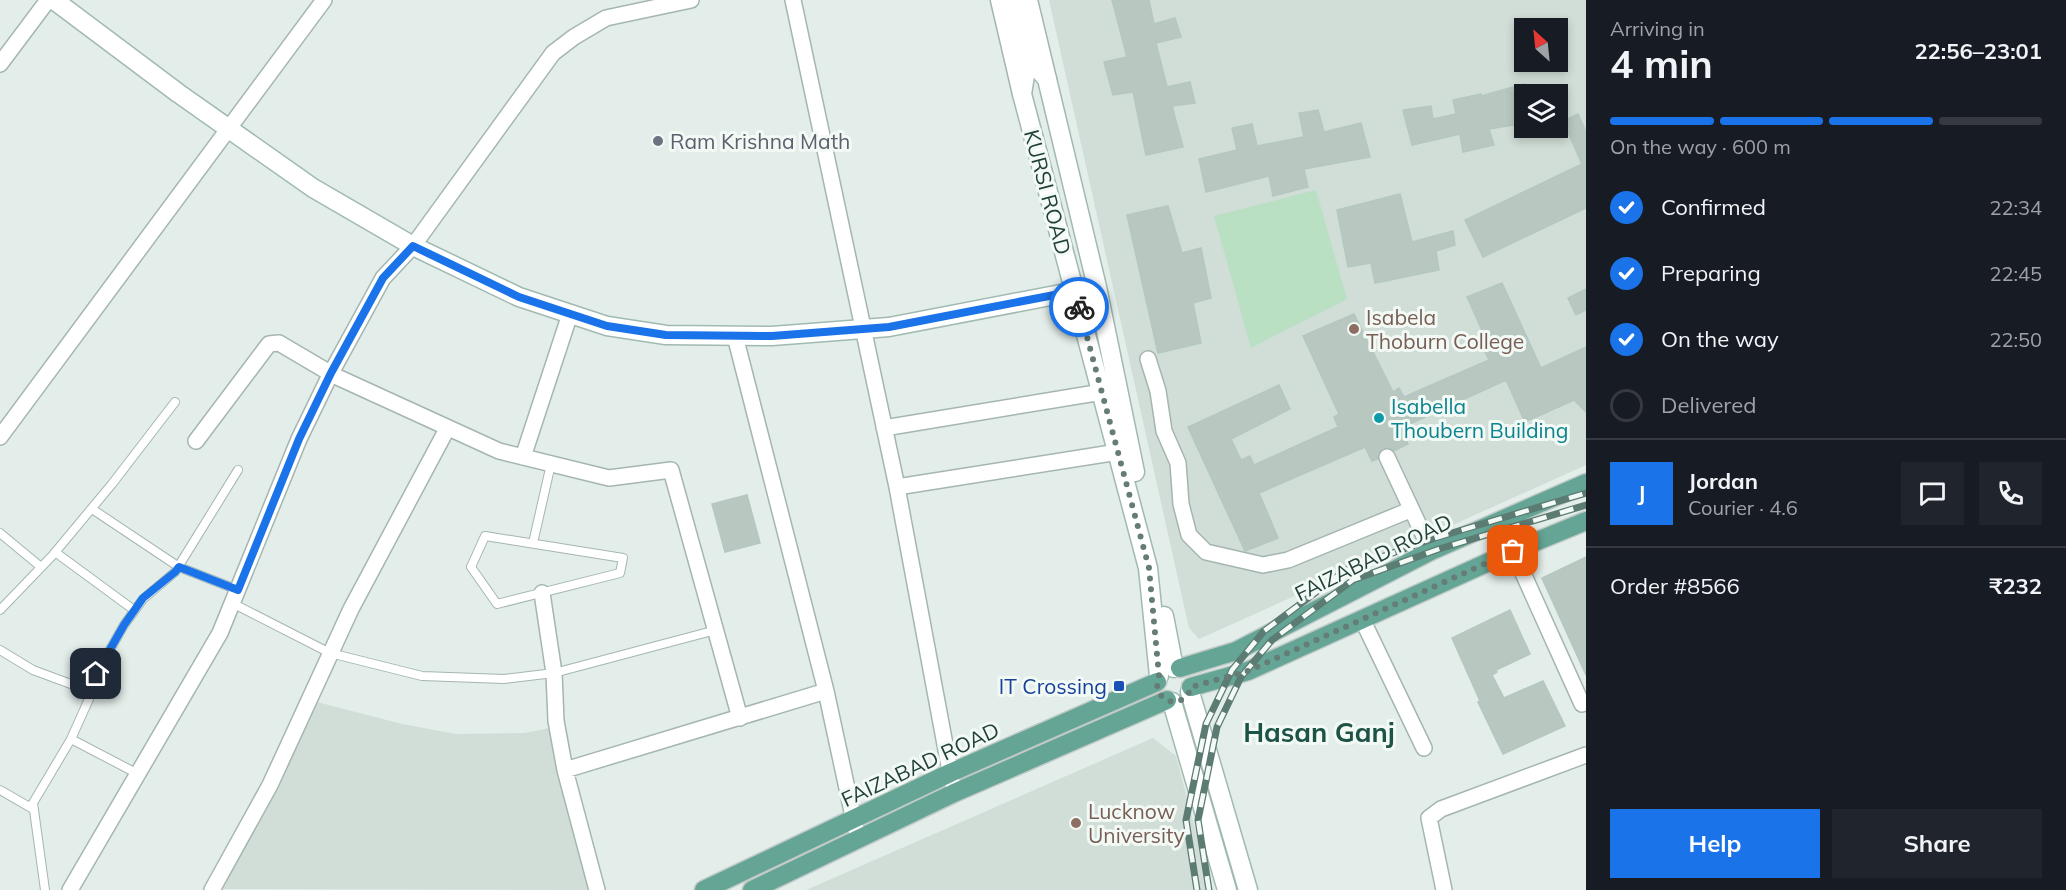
<!DOCTYPE html>
<html lang="en">
<head>
<meta charset="utf-8">
<style>
	body { margin:0; font-family:Mulish,sans-serif; background:#20242c; color:#f1f3f6; height:100vh; display:flex; flex-direction:column; font-size:22px; white-space:nowrap }
	* { box-sizing:border-box; margin:0 }
	p { font-size:20px; color:#9ea1a6 }
	.icon { flex:none; width:33px; height:33px; fill:none; stroke:currentColor; stroke-width:2; stroke-linecap:round; stroke-linejoin:round }
	.map { position:relative; flex:1; overflow:hidden }
	.details { display:flex; flex-direction:column; background:#171b24; width:480px }
	.details>* { flex:none }
	.needle { width:39px; rotate:333deg }
	.tools { position:absolute; left:1514px; top:18px; display:grid; gap:12px }
	.tools a { display:grid; place-items:center; width:54px; height:54px; border-radius:0px; background:#171b24; box-shadow:0 3px 9px #0003; font-size:30px }
	.pin { position:absolute; display:grid; place-items:center; width:51px; height:51px; color:#fff; margin:-26px; border-radius:12px; box-shadow:0 3px 9px #0006 }
	.courier { position:absolute; display:grid; place-items:center; width:60px; height:60px; margin:-30px; border:4px solid #1a73e8; border-radius:50%; background:#fff; color:#222; box-shadow:0 2px 8px #0007 }
	.head em { font-style:normal; font-weight:700 }
	.head div { display:flex; flex-direction:column-reverse }
	.head { display:flex; align-items:center; justify-content:space-between; height:102px; padding:0 24px }
	h1 { font-size:39px; font-weight:700; line-height:45px }
	.bar { display:grid; grid-template-columns:repeat(4,1fr); gap:9px 6px; align-content:center; height:72px; padding:0 24px }
	.bar i { height:8px; border-radius:4px; background:#363941 }
	.bar .on { background:#1a73e8 }
	.bar p { grid-column:span 4 }
	.line { display:flex; align-items:center; gap:15px; padding:0 24px; border-top:2px solid #363941 }
	.line div { flex:1 }
	.round { display:grid; place-items:center; flex:none; width:63px; height:63px; border-radius:0px; background:#20242c }
	ol { padding:0 24px; list-style:none }
	li { display:flex; align-items:center; gap:18px; height:66px }
	li p { margin-inline-start:auto }
	li .icon { padding:6px; border-radius:50%; background:#1a73e8; color:#fff; stroke-width:4 }
	li:last-child { color:#9ea1a6 }
	li i { width:33px; height:33px; border:3px solid #363941; border-radius:50% }
	.button { display:flex; gap:12px; margin-top:auto; padding:12px 24px }
	.button a { flex:1; height:69px; border-radius:0px; background:#1a73e8; color:#fff; font-size:24px; font-weight:700; line-height:69px; text-align:center }
	.button a+a { background:#20242c; color:#f1f3f6 }
	main { display:flex; flex:1; min-height:0 }
	.map>svg:first-child { display:block }
	.built { fill:#d1ddd7; fill-rule:evenodd }
	.green { fill:#bae0c4 }
	.building { fill:#b8c8c1; stroke:#b4c7c0; stroke-width:1.5 }
	.lines { fill:none; stroke-linecap:round; stroke-linejoin:round }
	.service-casing { stroke:#a5b6b0; stroke-width:10 }
	.minor-casing { stroke:#a5b6b0; stroke-width:18 }
	.tertiary-casing { stroke:#a5b6b0; stroke-width:21 }
	.secondary-casing { stroke:#a0bab1; stroke-width:21 }
	.primary-casing { stroke:#c1cac7; stroke-width:21 }
	.service { stroke:#fff; stroke-width:8 }
	.minor { stroke:#fff; stroke-width:15 }
	.tertiary { stroke:#fff; stroke-width:18 }
	.secondary { stroke:#fff; stroke-width:18 }
	.primary { stroke:#65a595; stroke-width:18 }
	.rail-casing { stroke:#5c7b73; stroke-width:7 }
	.rail { stroke:#f3faf6; stroke-width:4.5; stroke-dasharray:14; stroke-linecap:butt }
	.done { stroke:#657d76; stroke-width:6; stroke-dasharray:0 10.8 }
	.route { stroke:#1a73e8; stroke-width:8 }
	.worship-dot { fill:#6b7280; stroke:#f3faf6; stroke-width:2 }
	.education-dot { fill:#8d6e63; stroke:#f3faf6; stroke-width:2 }
	.culture-dot { fill:#0f9aa8; stroke:#f3faf6; stroke-width:2 }
	.transit-dot { fill:#1a4fb4; stroke:#f3faf6; stroke-width:2 }
	.labels { text-anchor:middle; dominant-baseline:central; stroke-width:6; stroke-linejoin:round; paint-order:stroke }
	.worship-label { font-size:21px; fill:#5b616d; stroke:#f3faf6; text-anchor:start }
	.street-label { font-size:21px; fill:#214038; stroke:#f3faf6 }
	.education-label { font-size:21px; fill:#785e54; stroke:#f3faf6; text-anchor:start }
	.culture-label { font-size:21px; fill:#0d838f; stroke:#f3faf6; text-anchor:start }
	.transit-label { font-size:21px; fill:#164399; stroke:#f3faf6; text-anchor:end }
	.district-label { font-size:27px; font-weight:bold; fill:#1c5346; stroke:#f3faf6 }
</style>
</head>
<body>
<main>
<div class="map">
<svg width="1586" height="890" viewBox="0 0 1586 890">
	<rect width="100%" height="100%" fill="#e3ede9"/>
	<path class="built" d="M1049,0h537v465l-387,174 -10,-11zM1524,28h33v34h-33zM1524,94h33v34h-33z
		M317,702l85,22 54,10 69,-1 24,-5 43,162 -369,-1z
		M1153,738l23,18 35,134h-405z"/>
	<path class="green" d="M1316,190l31,109 -96,49 -37,-132z"/>
	<path class="building" d="M1112,0h37l5,24 21,-6 6,19 -25,6 11,44 23,-5 5,21 -23,3 11,41 -37,8 -13,-63 -20,3 -9,-33 23,-5z
		M1524,84v39l-35,6 5,16 -31,7 -3,-18 -48,11 -9,-35 28,-4 2,13 23,-5 -3,-14 28,-6v2z
		M1318,110l6,22 37,-9 9,34 -66,12 4,18 -35,9 -4,-20 -63,16 -7,-33 38,-9 -5,-22 20,-4 5,22 47,-9 -5,-24z
		M1578,114l8,18v76l-103,49 -18,-37 117,-56 -19,-43z
		M1400,194l12,48 41,-11 2,14 -19,6 3,19 -64,13 -4,-20 -23,4 -11,-57z
		M1168,206l14,47 19,-5 10,50 -18,5 8,40 -43,10 -31,-138z
		M1502,283l39,85 45,-21v65l-12,-12 -49,22 -19,-42 -105,48 7,16 -14,7 -6,-4 -6,1 -3,4 -1,7 -6,2 -7,-14 -106,46 19,45 -33,13 -57,-124 91,-42 11,24 -59,30 10,21 9,-4 4,9 84,-38 -4,-10 5,-3 -36,-78 51,-22 39,78 6,-4 5,9 85,-37 -4,-8 6,-2 -24,-53z
		M1586,289v21l-10,5 -8,-17z
		M747,495l13,48 -35,9 -13,-48z
		M1586,557v118l-44,-97z
		M1510,610l20,44 -34,16 1,2 -5,3 12,23 39,-17 22,45 -62,28 -25,-52 2,-1 -28,-63z"/>
	<g class="lines">
		<g class="service-casing">
			<path id="service" d="M92,509l87,58 59,23
				M0,533l41,34
				M485,536l138,22 -3,15 -123,31 -26,-37z
				M533,543l18,-79
				M55,552l79,58
				M232,603l98,50 92,23 82,3 50,-6 162,-43
				M0,610l52,-54 60,-72 63,-82
				M0,650l33,20 54,20
				M71,739l67,35
				M0,790l33,19
				M45,890l-12,-87 38,-64 18,-40 -2,-9 37,-65 19,-26 32,-27 63,-102"/>
		</g>
		<g class="minor-casing">
			<path id="minor" d="M793,0l104,487 55,295
				M0,64l48,-64
				M735,336l91,355 30,139
				M1148,359l10,32 6,40 14,32 3,41 8,31 17,17 57,13 25,-5 122,-50
				M884,428l218,-36
				M0,437l324,-437
				M196,441l73,-97 10,-1 56,33 164,75 110,27 62,-8 69,248
				M523,457l47,-143
				M1387,457l44,94
				M897,487l221,-35
				M1513,551l69,153
				M542,593l12,80 2,48 9,49 32,120
				M1362,619l62,129
				M565,770l261,-79
				M70,890l150,-257 79,-194 32,-66 52,-95 30,-32 140,-193 21,-16 32,-19 85,-18
				M212,890l58,-105 81,-176 96,-180
				M1444,890l-15,-72 12,-9 145,-54"/>
		</g>
		<g class="tertiary-casing">
			<path id="tertiary" d="M1000,0l22,94
				M1028,0l19,79"/>
		</g>
		<g class="secondary-casing">
			<path id="secondary" d="M54,0l124,93 135,95 100,58 106,51 88,29 59,9 106,1 117,-9 208,-40
				M1016,0l12,57 -6,37 126,474 11,108
				M1028,57l19,22 50,208 38,185
				M1164,616l10,52
				M1190,692l58,198
				M1172,702l55,188"/>
		</g>
		<g class="primary-casing">
			<path id="primary" d="M1180,668l56,-17 195,-100 155,-68
				M1191,687l57,-16 265,-120 73,-30
				M704,890l246,-117 207,-91
				M752,890l202,-97 213,-93"/>
		</g>
		<use href="#service" class="service"/>
		<use href="#minor" class="minor"/>
		<use href="#tertiary" class="tertiary"/>
		<use href="#secondary" class="secondary"/>
		<use href="#primary" class="primary"/>
		<g class="rail-casing">
			<path id="rail" d="M1197,890l-11,-70 20,-96 26,-54 32,-39 83,-62 88,-31 151,-45
				M1209,890l-11,-70 19,-93 24,-50 31,-37 81,-60 86,-31 147,-44"/>
		</g>
		<use href="#rail" class="rail"/>
	</g>
	<g class="lines">
		<path class="done" d="M1079,307l70,261 10,108c-10,25 25,37 32,11l57,-16 265,-120"/>
		<path class="route" d="M96,674l28,-49 19,-27 32,-26 4,-5 59,23 61,-151 32,-66 52,-95 30,-32 106,51 88,29 59,9 106,1 117,-9 186,-36 4,16"/>
	</g>
	<circle class="worship-dot" cx="658" cy="141" r="6"/>
	<g class="education-dot">
		<circle cx="1354" cy="329" r="6"/>
		<circle cx="1076" cy="823" r="6"/>
	</g>
	<circle class="culture-dot" cx="1379" cy="418" r="6"/>
	<rect class="transit-dot" x="1113" y="680" width="12" height="12" rx="3"/>
	<g class="labels">
		<g class="worship-label">
			<text x="670" y="141">Ram Krishna Math</text>
		</g>
		<g class="street-label">
			<text transform="translate(1048 192) rotate(75)">KURSI ROAD</text>
			<text transform="translate(1373 557) rotate(-26)">FAIZABAD ROAD</text>
			<text transform="translate(920 764) rotate(-25)">FAIZABAD ROAD</text>
		</g>
		<g class="education-label">
			<text x="1366" y="317">Isabela<tspan x="1366" dy="24">Thoburn College</tspan></text>
			<text x="1088" y="811">Lucknow<tspan x="1088" dy="24">University</tspan></text>
		</g>
		<g class="culture-label">
			<text x="1391" y="406">Isabella<tspan x="1391" dy="24">Thoubern Building</tspan></text>
		</g>
		<g class="transit-label">
			<text x="1107" y="686">IT Crossing</text>
		</g>
		<g class="district-label">
			<text x="1319" y="732">Hasan Ganj</text>
		</g>
	</g>
</svg>
<div class="tools">
<a><svg class="needle" viewBox="-14 -14 28 28"><path d="M0-13l5 13h-10z" fill="#e53935"/><path d="M0 13l5-13h-10z" fill="#9ea1a6"/></svg></a>
<a><svg class="icon" aria-label="layers" viewBox="0 0 24 24"><path d="M12 4l9 5-9 5-9-5zM3 14l9 5 9-5"/></svg></a>
</div>
<div class="pin" style="left:1513px;top:551px;background:#ea580c"><svg class="icon" aria-label="bag" viewBox="0 0 24 24"><path d="M5 8h14l-1 12H6zM9 8a3 3 0 0 1 6 0"/></svg></div>
<div class="pin" style="left:96px;top:674px;background:#1f2937"><svg class="icon" aria-label="home" viewBox="0 0 24 24"><path d="M3 11l9-7 9 7M6 9v11h12V9"/></svg></div>
<div class="courier" style="left:1079px;top:307px"><svg class="icon" aria-label="bike" viewBox="0 0 24 24"><circle cx="6" cy="16" r="4"/><circle cx="18" cy="16" r="4"/><path d="M6 16l4-8h5l3 8M10 8l3 8H6M13 5h3"/></svg></div>
</div>
<section class="details">
<div class="head"><div><h1>4 min</h1><p>Arriving in</p></div><em>22:56–23:01</em></div>
<div class="bar"><i class="on"></i><i class="on"></i><i class="on"></i><i></i><p>On the way · 600 m</p></div>
<ol>
<li><svg class="icon" aria-label="check" viewBox="0 0 24 24"><path d="M5 12l5 5 9-10"/></svg>Confirmed<p>22:34</p></li>
<li><svg class="icon" aria-label="check" viewBox="0 0 24 24"><path d="M5 12l5 5 9-10"/></svg>Preparing<p>22:45</p></li>
<li><svg class="icon" aria-label="check" viewBox="0 0 24 24"><path d="M5 12l5 5 9-10"/></svg>On the way<p>22:50</p></li>
<li><i></i>Delivered</li>
</ol>
<div class="line" style="height:108px"><b class="round" style="background:#1a73e8;color:#fff">J</b><div><b>Jordan</b><p>Courier · 4.6</p></div><a class="round"><svg class="icon" aria-label="chat" viewBox="0 0 24 24"><path d="M4 5h16v11H9l-5 4z"/></svg></a><a class="round"><svg class="icon" aria-label="phone" viewBox="0 0 24 24"><path d="M5 4h4l2 5-3 2q2 4 5 5l2-3 5 2v4C11 20 4 13 5 4z"/></svg></a></div>
<div class="line" style="height:78px"><div>Order #8566</div><b>₹232</b></div>
<div class="button"><a>Help</a><a>Share</a></div>
</section>
</main>
</body>
</html>
